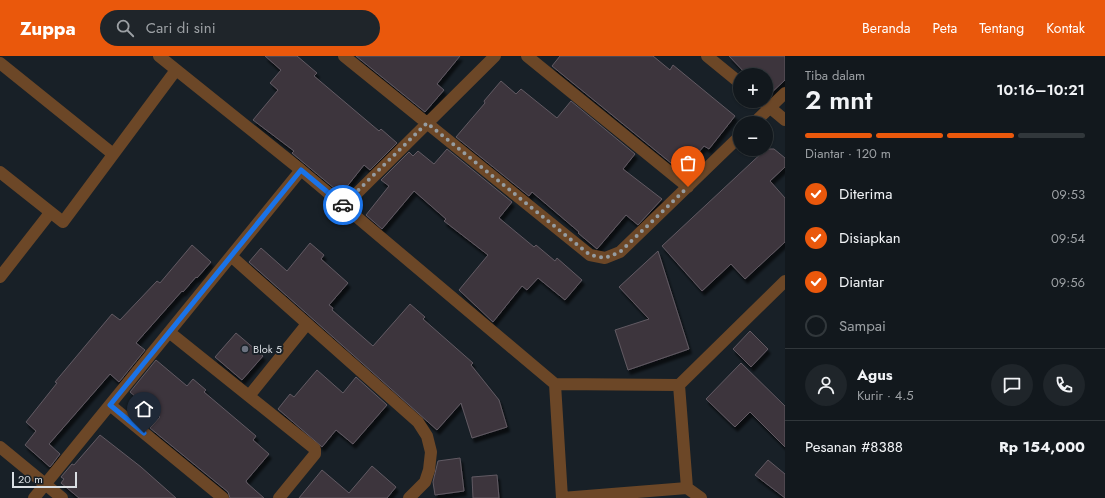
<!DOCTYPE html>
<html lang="id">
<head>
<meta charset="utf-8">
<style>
	body { margin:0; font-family:Jost,sans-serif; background:#1f252a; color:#f1f3f6; height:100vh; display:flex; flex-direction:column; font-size:15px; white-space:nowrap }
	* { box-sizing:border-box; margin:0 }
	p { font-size:13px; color:#9ca0a4 }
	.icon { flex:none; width:22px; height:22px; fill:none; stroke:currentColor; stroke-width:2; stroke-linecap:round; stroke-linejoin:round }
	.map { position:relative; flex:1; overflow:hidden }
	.details { display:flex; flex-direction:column; background:#12181d; width:320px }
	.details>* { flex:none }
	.buttons { position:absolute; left:733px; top:12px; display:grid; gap:8px }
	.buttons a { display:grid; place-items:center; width:40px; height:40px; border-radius:50%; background:#12181d; box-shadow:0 1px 3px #0004,0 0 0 1px #31373b; font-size:20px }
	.scale { position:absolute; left:12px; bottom:10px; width:65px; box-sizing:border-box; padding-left:4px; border:2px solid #d9dee3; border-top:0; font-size:11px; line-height:14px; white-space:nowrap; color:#d9dee3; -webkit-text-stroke:3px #182027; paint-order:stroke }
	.pin { position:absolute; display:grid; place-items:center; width:34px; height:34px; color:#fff; margin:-41px -17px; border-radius:50% 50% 50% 0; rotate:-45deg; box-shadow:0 0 4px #0007 }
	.pin .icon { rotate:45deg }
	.courier { position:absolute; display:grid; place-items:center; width:40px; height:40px; margin:-20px; border:3px solid #1a73e8; border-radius:50%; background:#fff; color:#222; box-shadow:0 1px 5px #0007 }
	.overview em { font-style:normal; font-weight:600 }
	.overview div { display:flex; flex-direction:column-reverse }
	.overview { display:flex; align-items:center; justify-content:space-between; height:68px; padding:0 20px }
	h1 { font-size:26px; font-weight:600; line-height:30px }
	.bar { display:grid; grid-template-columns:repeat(4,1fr); gap:6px 4px; align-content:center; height:48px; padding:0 20px }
	.bar i { height:5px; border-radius:3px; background:#31373b }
	.bar .active { background:#ea580c }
	.bar p { grid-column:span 4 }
	.line { display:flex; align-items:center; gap:10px; padding:0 20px; border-top:1px solid #31373b }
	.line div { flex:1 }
	.round { display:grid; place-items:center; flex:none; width:42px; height:42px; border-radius:21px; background:#1f252a }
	ol { padding:0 20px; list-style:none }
	li { display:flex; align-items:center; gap:12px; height:44px }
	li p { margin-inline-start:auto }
	li .icon { padding:4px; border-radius:50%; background:#ea580c; color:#fff; stroke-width:4 }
	li:last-child { color:#9ca0a4 }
	li i { width:22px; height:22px; border:2px solid #31373b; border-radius:50% }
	header { display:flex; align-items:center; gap:24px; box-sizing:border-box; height:56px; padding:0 20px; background:#ea580c; color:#fff }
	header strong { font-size:19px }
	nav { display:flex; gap:22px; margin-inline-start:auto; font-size:14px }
	.search { width:280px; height:36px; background:#1f252a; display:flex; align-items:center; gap:10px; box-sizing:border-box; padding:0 14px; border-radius:22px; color:#9ca0a4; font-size:15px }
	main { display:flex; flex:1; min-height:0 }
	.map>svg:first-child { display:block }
	.building { fill:#3c353d; stroke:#625a63; filter:url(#shadow) }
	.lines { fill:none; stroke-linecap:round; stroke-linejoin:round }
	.street { stroke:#6c4727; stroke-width:12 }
	.done { stroke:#959ca1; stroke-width:4; stroke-dasharray:0 7.2 }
	.route { stroke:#1a73e8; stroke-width:5 }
	.worship-dot { fill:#6b7280; stroke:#182027; stroke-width:1.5 }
	.labels { text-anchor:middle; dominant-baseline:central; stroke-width:4; stroke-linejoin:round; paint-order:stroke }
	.poi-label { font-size:11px; fill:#d9dee3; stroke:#182027; text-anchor:start }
</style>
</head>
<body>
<header>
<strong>Zuppa</strong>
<div class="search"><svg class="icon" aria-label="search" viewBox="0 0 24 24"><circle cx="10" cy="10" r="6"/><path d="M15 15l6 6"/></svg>Cari di sini</div>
<nav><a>Beranda</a><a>Peta</a><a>Tentang</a><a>Kontak</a></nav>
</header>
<main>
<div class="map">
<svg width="785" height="442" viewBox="0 0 785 442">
	<defs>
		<filter id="shadow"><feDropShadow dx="2.5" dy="4.5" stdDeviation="1" flood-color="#0009"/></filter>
	</defs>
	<rect width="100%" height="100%" fill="#182027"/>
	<path class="building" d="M265,0h32l20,17 -3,3 65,55 2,-2 16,14 -27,27 -6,-5 -23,29 -49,-41 2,-2 -41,-31 25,-30 -8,-7 11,-13z
		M356,0h104l-23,28 7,6 -19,22z
		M560,0h93l17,14 3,-5 62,51 -26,33 -5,-3 -22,26 -130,-106z
		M729,0h56v24l-17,16 -2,-1v-20h-19z
		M501,25l15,13 5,-5 36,29 14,-17 64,53 -12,15 39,30 -24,26 -12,-10 -29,34 -19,-16 1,-1 -47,-40 -3,4 -73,-59 29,-34 -1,-2z
		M447,93l65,53 -13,16 35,29 2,-2 19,16 2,-3 25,22 -17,20 -27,-22 -11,12 -5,-4 -29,36 -34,-32 29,-35 -44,-34 2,-2 -32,-28 -32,38 -16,-14 23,-29 -8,-6 28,-28 4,4 5,-5 16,13z
		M766,93h8l11,9v9l-15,14 15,17v44l-40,37 -14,-15 -29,27 -40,-45z
		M310,187l14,12 -3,4 27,24 -19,22 4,3 -1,2 41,36 37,-42 15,13 -2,2 50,44 -2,2 28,35 8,27 -35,11 -11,-35 -24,27 -188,-168 12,-14 26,23z
		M192,189l19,17 -14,16 -1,-1 -13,15 -1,-1 -46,52 9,7 -26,32 -9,-8 -61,70 11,10 -10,13 -25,-22 11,-14 -10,-9 31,-39 -2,-1 57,-68 8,6 37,-39 3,2z
		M658,195l31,98 -61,21 -13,-40 34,-11 -30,-32z
		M750,275l18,18 -17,18 -18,-18z
		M236,277l27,23 -21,24 -27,-23z
		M156,304l31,26 6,-7 13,11 -2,2 52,44 -3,4 16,14 -23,27 1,2 17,15h-34l-2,-6 -78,-64 10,-11 -30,-25z
		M741,307l44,43v41l-35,-35 -15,15 -29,-28z
		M317,314l26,23 13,-16 31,28 -34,39 -17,-14 -14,17 -44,-38 12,-15 4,3z
		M100,379l41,32 35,31h-97l-18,-15 3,-4 -3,-2 11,-13 2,1z
		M460,402l4,33 -29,4 -2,-13 5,-21z
		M768,404l17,14v24l-30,-23z
		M372,410l24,21 -9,11h-88l23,-28 27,23z
		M497,419l2,23h-26l-1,-21z"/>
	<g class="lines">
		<path class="street" d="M159,0l142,114
			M344,0l246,199 15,3 15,-6 120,-116
			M527,0l161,131
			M707,0l33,27
			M0,7l113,91
			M762,45l23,19
			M754,67l31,-30
			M0,116l63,50 113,-152
			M344,150l151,-150
			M231,200l187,166 9,14 4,16 -2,18 -4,12 -16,16
			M0,221l50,-64
			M169,276l146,117v5l-36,44
			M555,328l124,1 8,103
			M679,329l106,-104
			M249,340l58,-72
			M110,349l113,93
			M0,391l62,51
			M34,442l267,-328 254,214 7,114
			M562,442l125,-10 14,10"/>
	</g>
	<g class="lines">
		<path class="done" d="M343,149l84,-82 163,132 15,3 15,-6 68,-65"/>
		<path class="route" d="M144,377l-34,-28 191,-235 42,35"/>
	</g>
	<circle class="worship-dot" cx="245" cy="293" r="4"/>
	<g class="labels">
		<g class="poi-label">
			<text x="253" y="293">Blok 5</text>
		</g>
	</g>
</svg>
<div class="buttons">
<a>+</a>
<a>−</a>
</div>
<div class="scale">20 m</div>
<div class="pin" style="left:688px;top:131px;background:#ea580c"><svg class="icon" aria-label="bag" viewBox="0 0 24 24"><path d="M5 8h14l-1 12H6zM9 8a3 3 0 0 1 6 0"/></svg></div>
<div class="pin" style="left:144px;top:377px;background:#1f2937"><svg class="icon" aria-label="home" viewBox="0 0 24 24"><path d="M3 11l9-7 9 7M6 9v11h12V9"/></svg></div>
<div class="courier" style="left:343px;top:149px"><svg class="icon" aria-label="car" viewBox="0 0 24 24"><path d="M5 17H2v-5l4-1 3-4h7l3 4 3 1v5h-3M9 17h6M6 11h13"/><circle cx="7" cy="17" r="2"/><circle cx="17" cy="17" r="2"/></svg></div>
</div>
<section class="details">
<div class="overview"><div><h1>2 mnt</h1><p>Tiba dalam</p></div><em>10:16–10:21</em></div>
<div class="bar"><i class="active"></i><i class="active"></i><i class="active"></i><i></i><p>Diantar · 120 m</p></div>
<ol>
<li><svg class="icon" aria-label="check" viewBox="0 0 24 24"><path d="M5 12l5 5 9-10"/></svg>Diterima<p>09:53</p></li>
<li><svg class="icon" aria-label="check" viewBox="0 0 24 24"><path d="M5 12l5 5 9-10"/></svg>Disiapkan<p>09:54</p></li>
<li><svg class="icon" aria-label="check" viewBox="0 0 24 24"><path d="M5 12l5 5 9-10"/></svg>Diantar<p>09:56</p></li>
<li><i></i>Sampai</li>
</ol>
<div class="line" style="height:72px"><a class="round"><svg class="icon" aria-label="person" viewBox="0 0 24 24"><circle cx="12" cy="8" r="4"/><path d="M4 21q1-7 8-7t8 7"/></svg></a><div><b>Agus</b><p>Kurir · 4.5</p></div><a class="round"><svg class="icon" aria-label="chat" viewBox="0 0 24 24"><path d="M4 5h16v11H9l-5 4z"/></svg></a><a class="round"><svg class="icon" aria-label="phone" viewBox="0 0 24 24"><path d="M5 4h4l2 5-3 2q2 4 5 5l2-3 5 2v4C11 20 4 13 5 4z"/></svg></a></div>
<div class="line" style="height:52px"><div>Pesanan #8388</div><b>Rp 154,000</b></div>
</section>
</main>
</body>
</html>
